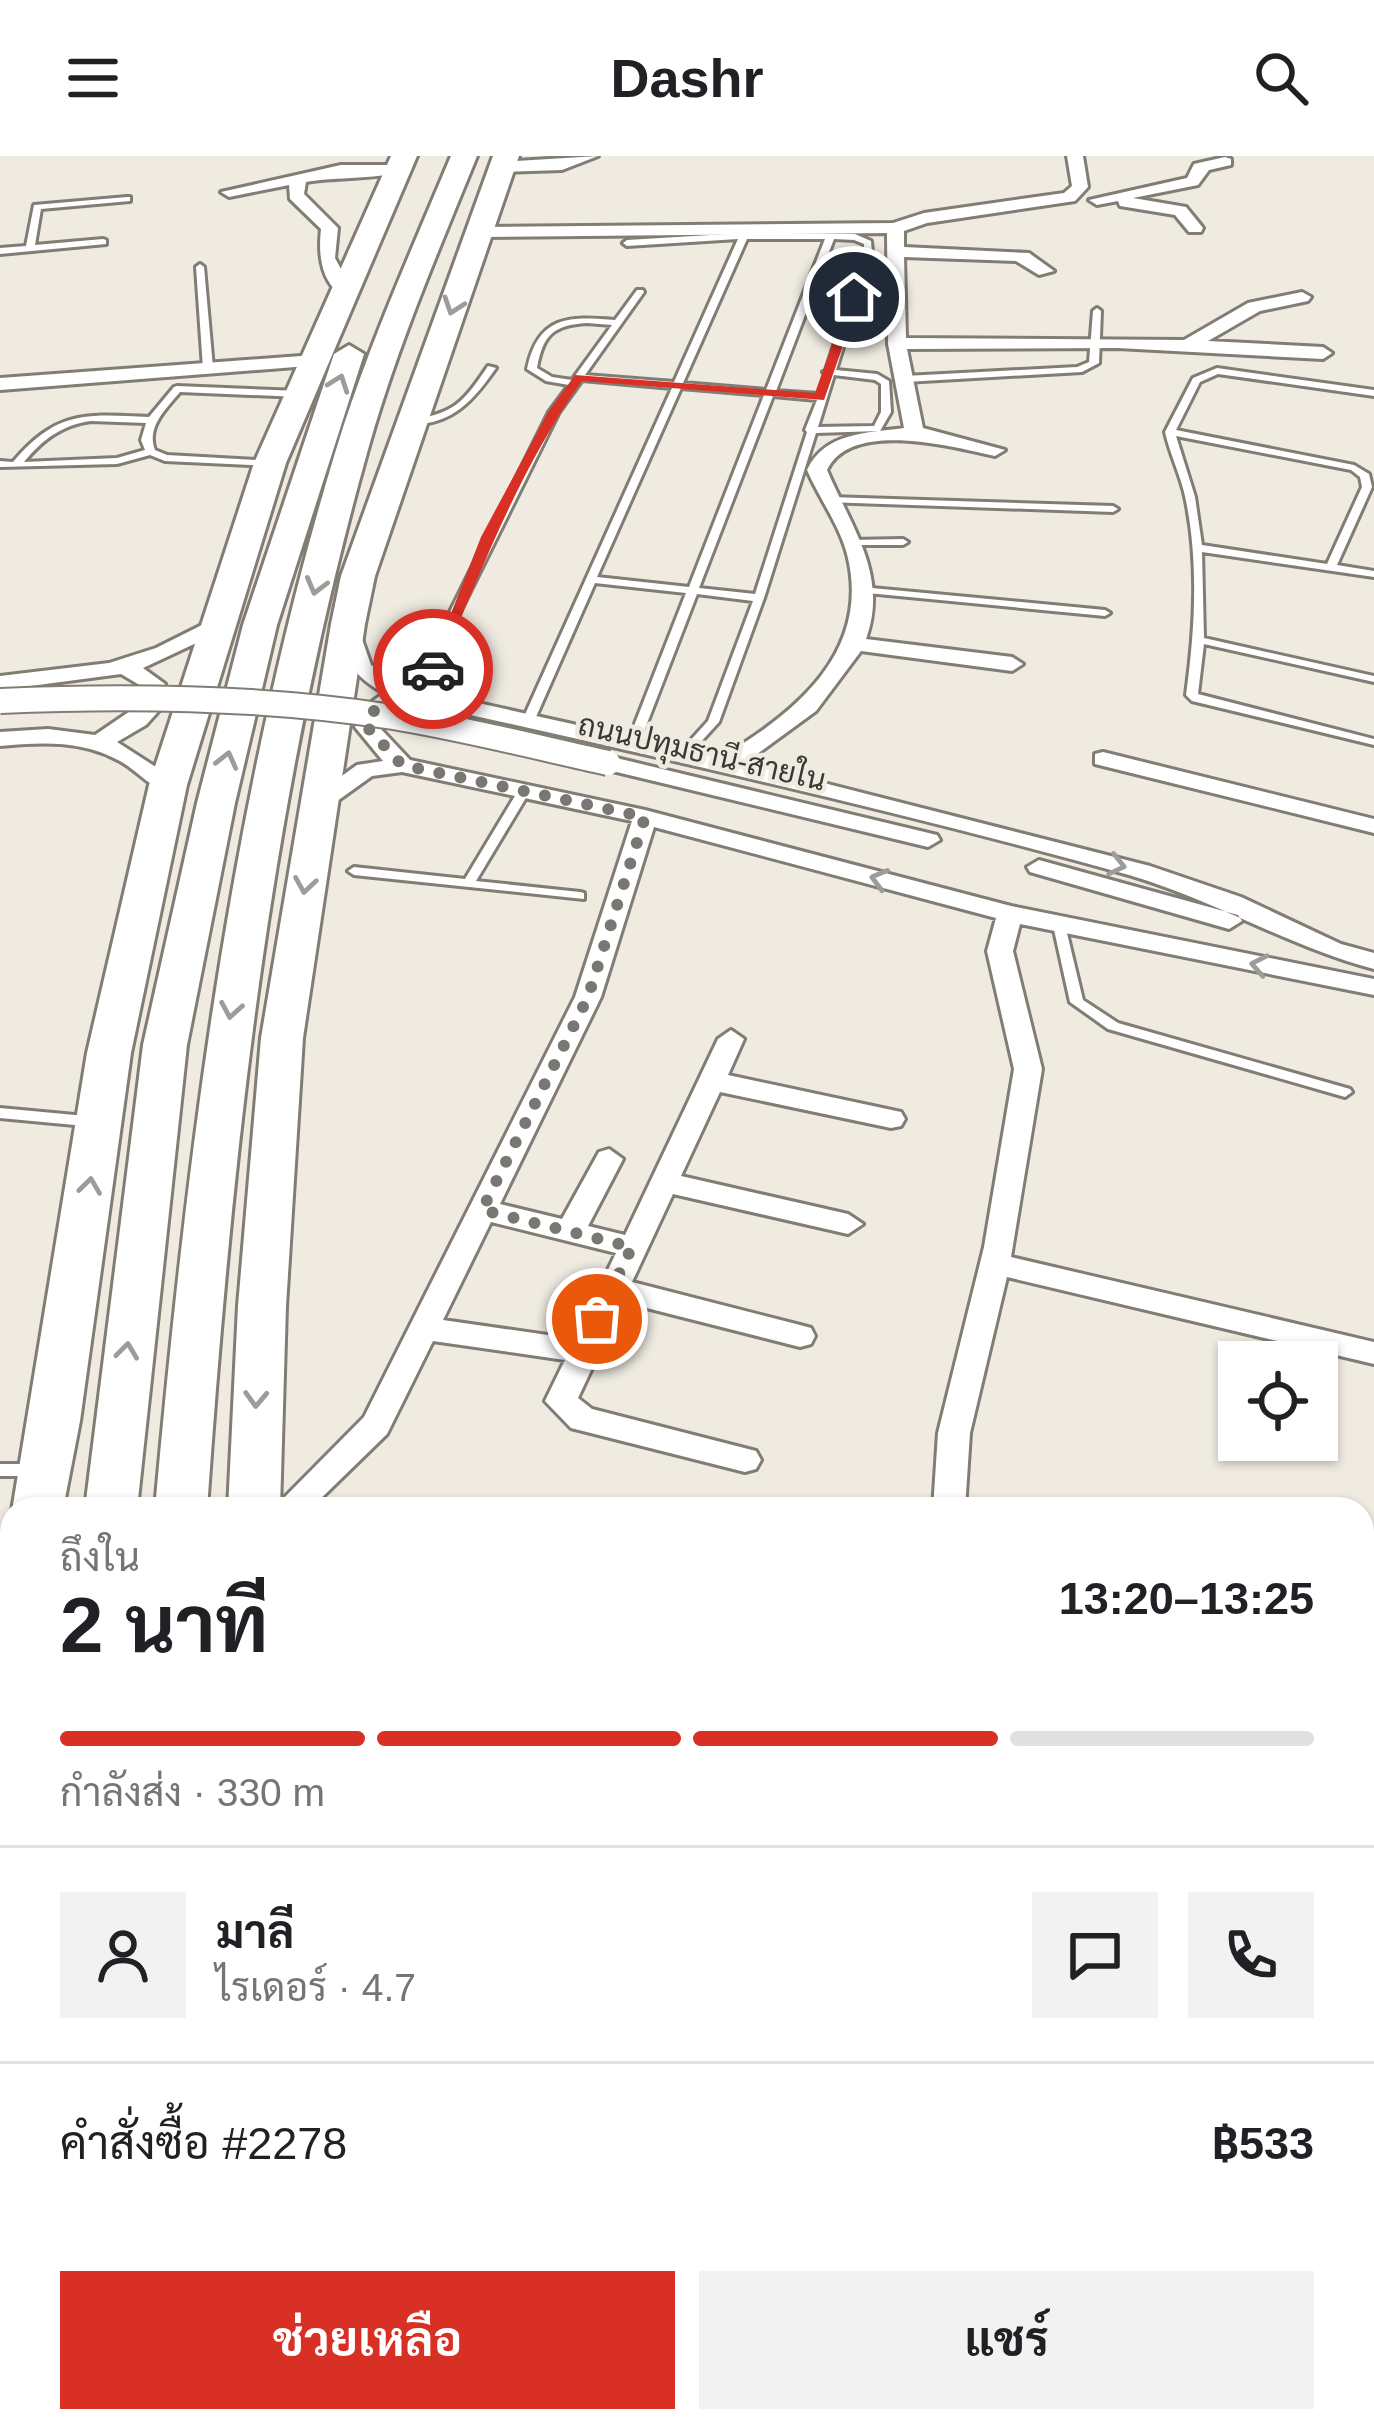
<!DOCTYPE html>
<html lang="th">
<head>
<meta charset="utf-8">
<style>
	body { margin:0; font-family:Arial,Sarabun,sans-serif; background:#f2f2f2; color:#202124; height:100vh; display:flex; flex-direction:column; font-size:45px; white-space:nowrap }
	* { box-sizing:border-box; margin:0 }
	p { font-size:39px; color:#757577 }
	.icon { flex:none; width:66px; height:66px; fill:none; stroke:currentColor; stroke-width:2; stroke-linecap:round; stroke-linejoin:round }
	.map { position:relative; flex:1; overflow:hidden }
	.sheet { position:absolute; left:0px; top:1341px; width:1374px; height:936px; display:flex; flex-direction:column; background:#fff; border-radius:36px 36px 0 0; box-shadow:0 3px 9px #0004 }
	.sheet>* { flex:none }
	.controls { position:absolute; left:1218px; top:1185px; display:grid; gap:24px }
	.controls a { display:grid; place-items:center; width:120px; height:120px; border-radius:0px; background:#fff; box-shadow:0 3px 9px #0004; font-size:60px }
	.pin { position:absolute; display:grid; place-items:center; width:102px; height:102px; color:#fff; margin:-51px; border:6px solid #fff; border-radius:50%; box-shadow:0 3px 12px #0007 }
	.courier { position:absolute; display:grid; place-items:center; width:120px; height:120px; margin:-60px; border:9px solid #d93025; border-radius:50%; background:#fff; color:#222; box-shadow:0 3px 15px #0007 }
	.headline em { font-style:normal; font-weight:700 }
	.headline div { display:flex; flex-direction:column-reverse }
	.headline { display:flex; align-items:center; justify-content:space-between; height:204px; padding:0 60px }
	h1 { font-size:78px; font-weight:700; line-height:90px }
	.bar { display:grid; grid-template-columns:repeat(4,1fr); gap:18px 12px; align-content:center; height:144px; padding:0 60px }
	.bar i { height:15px; border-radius:9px; background:#e0e0e0 }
	.bar .current { background:#d93025 }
	.bar p { grid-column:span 4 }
	.line { display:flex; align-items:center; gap:30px; padding:0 60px; border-top:3px solid #e0e0e0 }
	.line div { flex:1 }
	.round { display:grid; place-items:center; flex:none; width:126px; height:126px; border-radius:0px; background:#f2f2f2 }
	.cta { display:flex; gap:24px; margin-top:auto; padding:24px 60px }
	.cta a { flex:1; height:138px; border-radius:0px; background:#d93025; color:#fff; font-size:48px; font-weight:700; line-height:138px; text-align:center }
	.cta a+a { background:#f2f2f2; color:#202124 }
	header { display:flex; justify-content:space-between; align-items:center; height:156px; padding:0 60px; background:#fff; font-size:54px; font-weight:700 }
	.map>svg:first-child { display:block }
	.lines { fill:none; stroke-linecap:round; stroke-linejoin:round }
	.service-casing { stroke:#817d74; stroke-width:6 }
	.minor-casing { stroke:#817d74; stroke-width:6 }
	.primary-casing { stroke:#817d74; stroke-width:6 }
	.service { fill:#fff; fill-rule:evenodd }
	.minor { fill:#fff; fill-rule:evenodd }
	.primary { fill:#fff; fill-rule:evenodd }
	.minor-bridge-casing { stroke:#817d74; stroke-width:28; stroke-linecap:butt }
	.minor-bridge { stroke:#fff; stroke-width:24 }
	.oneway { stroke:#9c9c9a }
	.route { fill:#d93025 }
	.done { stroke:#797771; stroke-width:12; stroke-dasharray:0 21.6 }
	.labels { text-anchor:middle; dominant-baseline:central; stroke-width:9; stroke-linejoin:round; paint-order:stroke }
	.far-street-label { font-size:30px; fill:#3a3834; stroke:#efebe1 }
</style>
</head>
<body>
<header><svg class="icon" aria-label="menu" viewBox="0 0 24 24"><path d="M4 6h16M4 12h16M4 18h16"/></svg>Dashr<svg class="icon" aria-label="search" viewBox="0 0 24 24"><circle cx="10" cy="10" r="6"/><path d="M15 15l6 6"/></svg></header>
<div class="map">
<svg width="1374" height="2277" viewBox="0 0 1374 2277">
	<rect width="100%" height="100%" fill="#efebe1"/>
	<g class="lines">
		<g class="service-casing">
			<path id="service" d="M127,41h3v4l-89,8 -6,36 68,-6 3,1v4l-106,10v-6l26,-2 8,-41z
				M744,77l111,1 16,7 1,12 -36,117 41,4 12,7 2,31 -11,19 -64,2 -52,165 -45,124 -32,35h-8v-4l29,-32 45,-120 -56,-7 -58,150 -6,3 -6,-3 59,-151 -91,-10 -60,136 -6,3 -6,-3 149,-331 -90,-8 -23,32 -110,222 -19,63 -6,3 -4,-1 -2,-2 21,-63 110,-222 20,-27 -23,-4 -19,-12c11,-53 41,-53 88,-49l22,-30h6l1,2 -59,83 89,7 64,-143 -111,7 -4,-3 4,-3zM747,83h78l-59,151 -83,-7zM834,83l20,1 10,4v9l-38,117 -3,2 2,2 -6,20 -43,-3zM587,167l25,2 -40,55 -20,-3 -15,-9c6,-33 16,-43 50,-45zM834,219l41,5 6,4v28l-7,14 -56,1zM681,232l83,7 -75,192 -92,-10zM773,240l44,4 -12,30 2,2 -52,162 -56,-6z
				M200,108l4,3 9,101 -5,3 -5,-3 -7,-101z
				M1097,152l4,3 -2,52 -17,9 -177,10 -5,-3 5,-3 172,-9 12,-5 4,-51z
				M488,210l8,2c-23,33 -45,58 -87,56v-4c45,-6 54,-17 79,-54z
				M1217,212l157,22v6l-156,-22 -18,8 -24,48 178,35 15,9 3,13 -35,78 37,6v6l-172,-25 2,86 170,38v6l-170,-38 -6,50 176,45v6l-182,-44 -6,-6c9,-66 13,-134 -1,-199 -5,-22 -15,-42 -20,-64l28,-54zM1176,280l175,34 9,7 2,10 -35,77 -125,-19 -7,-48z
				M177,230l123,5 5,3 -5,3 -120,-5c-14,17 -34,35 -25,58l12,5 107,6v4l-4,1 -105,-5 -15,-6 -33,9 -117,3v-6l13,1c44,-52 73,-48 136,-45l25,-30zM91,265l55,2 -5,17 4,10 -28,8 -93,4c19,-23 38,-37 67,-41z
				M830,341l283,9 5,3 -5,3 -287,-10v-4z
				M851,384l52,-1 5,3 -5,3h-56l-1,-2z
				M861,431l244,23 5,3 -5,3 -248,-24v-4z
				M524,631l6,4 -54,90 104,11 4,1v6l-230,-24 -6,-4 6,-4 111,12 53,-88z
				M1059,765l6,4 18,75 35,23 232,66 2,3 -7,5 -237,-68 -38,-27 -17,-77z
				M0,952l96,9 7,5 -7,5 -96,-9z
				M0,1308h36l6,2 2,4 -2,4 -6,2h-36z
				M0,1470l12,2v14l-12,-2z"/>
		</g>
		<g class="minor-casing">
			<path id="minor" d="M598,0l-36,14 -61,2 -8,-5 8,-5z
				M1067,0h16l5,31 -13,14 -148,22 -23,8v16l125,6 25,18 -15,4 -23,-14 -112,-4 2,81 278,2 64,-37 54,-11 9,5 -3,4 -48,10 -52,30 115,6 9,6 -9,6 -205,-11 -211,1 16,79 82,22 -10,6c-41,-9 -144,-37 -168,14 24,57 62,105 39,169l146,18 11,7 -11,7 -151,-20 -45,60 -71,52 405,103 91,31 100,47 33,9v16c-84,-22 -160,-69 -245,-94 -240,-67 -483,-121 -726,-175l-22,17 -2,10 31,33 235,50 366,96 363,73v16l-354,-71 -7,27 29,118 -31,188 363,85v22l-367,-87 -37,156 -5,76h-32l5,-76 46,-186 30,-178 -27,-118 9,-33 -342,-91 -53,170 -101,207 62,15 37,-67 10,-3 14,10 -35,67 37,9 93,-196 13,-9 13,9 -16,36 173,37 4,7 -4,7 -10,2 -171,-36 -39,84 167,38 15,10 -15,10 -175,-40 -41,88 168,43 11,3 4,8 -4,8 -11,3 -177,-45 -45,96 14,11 164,42 5,9 -5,9 -11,3 -174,-44 -26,-27 20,-41 -132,-19 -46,93 -77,75h-37l91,-92 211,-420 57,-176 -230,-49 -30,4 -46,33h-16v-10l47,-34 26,-4 -28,-34 7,-18 22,-16c-28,-15 -40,-32 -46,-63l3,-5h16l14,40 35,22 315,70c75,-44 151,-106 126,-203 -8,-30 -28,-56 -40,-84 18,-38 60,-37 97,-42l-16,-84 -1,-111 -408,4 -9,-5 9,-5 414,-4 31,-10 140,-20 8,-7zM491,1066l125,31 -41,86 -132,-19z
				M1225,1l6,2v6l-22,5 -11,15 -65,13 53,9 17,21 -2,4h-12l-14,-17 -55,-9 -2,-5 -21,4 -8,-5 98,-22 7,-14z
				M341,9h55l8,5c-14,9 -74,7 -98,12l-2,12 34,34 -3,30 19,35 -9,5c-24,-15 -27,-43 -24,-69l-31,-30 -1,-14 -60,12 -8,-5z
				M314,199l7,2v8l-321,25v-12z
				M216,462l11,7 -3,5 -81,38 22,16 -1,21 -18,20 -29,17 59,38v10c-21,5 -37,-19 -56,-29 -38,-21 -78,-19 -120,-15v-14l48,-3 47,6 47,-32 1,-16 -22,-13 -121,16v-14l109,-13 47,-15z
				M1103,596l271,67v14l-279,-69v-10z
				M608,600l329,79 3,5 -12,7 -328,-79v-10z
				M1039,704l199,55 4,6 -13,8 -199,-57 -3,-5z
				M1362,1527l12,4v30l-12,-4z
				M1362,2117l12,5v42l-12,-5z"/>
		</g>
		<g class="primary-casing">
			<path id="primary" d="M391,0h26l-131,307 -99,322 -56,268 -51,368 -17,88 -51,2 75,-458 62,-268 105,-322z
				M451,0h26c-40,98 -82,196 -110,297 -97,345 -135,700 -160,1056h-52c32,-356 76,-713 180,-1056 31,-102 75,-199 116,-297z
				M493,0h26l-144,420 -10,48 -62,414 -17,268 -6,203h-52l10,-203 23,-268 70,-414 10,-48z
				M349,189l15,9 -87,271 -42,178 -48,242 -50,464h-52l58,-464 54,-242 46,-178 91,-271z
				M12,1553v150l-12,4v-150z
				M12,2253v12h65l-1,12h-70z
				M111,2265h70v12h-70z
				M251,2265h70l1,12h-70z"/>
		</g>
		<use href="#service" class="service"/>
		<use href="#minor" class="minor"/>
		<use href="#primary" class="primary"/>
		<g class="minor-bridge-casing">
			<path id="minor-bridge" d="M0,545c131,-6 263,-4 393,16 72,12 143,30 215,46"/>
		</g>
		<use href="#minor-bridge" class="minor-bridge"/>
	</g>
	<defs><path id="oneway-chevron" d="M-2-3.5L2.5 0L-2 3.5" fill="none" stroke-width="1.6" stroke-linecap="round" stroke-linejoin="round" transform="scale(3)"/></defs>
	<g class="oneway">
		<use href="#oneway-chevron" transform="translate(453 150) rotate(109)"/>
		<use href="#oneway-chevron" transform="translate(339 227) rotate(-70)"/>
		<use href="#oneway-chevron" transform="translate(316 430) rotate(105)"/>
		<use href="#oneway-chevron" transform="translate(227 604) rotate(-76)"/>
		<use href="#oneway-chevron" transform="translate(1117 709) rotate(13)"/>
		<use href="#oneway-chevron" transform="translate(879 723) rotate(-165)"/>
		<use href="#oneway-chevron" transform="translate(305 729) rotate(99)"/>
		<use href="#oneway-chevron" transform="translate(1259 809) rotate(-169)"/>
		<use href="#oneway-chevron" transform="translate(231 854) rotate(100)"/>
		<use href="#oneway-chevron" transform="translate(90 1030) rotate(-82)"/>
		<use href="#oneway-chevron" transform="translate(127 1195) rotate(-83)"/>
		<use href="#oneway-chevron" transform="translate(256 1243) rotate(92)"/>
	</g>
	<path class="route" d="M854,138l6,3 -36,103 -242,-19c-62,87 -101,189 -142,288l-12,3 53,-135 67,-125 27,-37 240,18 34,-96z"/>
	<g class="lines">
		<path class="done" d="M433,513l-9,28 -25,-5 -29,22 -3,13 35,38 243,52 -57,180 -106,213 150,37 -35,72"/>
	</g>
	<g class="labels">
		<g class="far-street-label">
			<text transform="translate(702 596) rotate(13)">ถนนปทุมธานี-สายใน</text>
		</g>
	</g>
</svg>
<div class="controls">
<a><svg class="icon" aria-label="locate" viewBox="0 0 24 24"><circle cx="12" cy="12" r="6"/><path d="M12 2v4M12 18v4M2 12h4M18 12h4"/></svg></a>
</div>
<div class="pin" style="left:597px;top:1163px;background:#ea580c"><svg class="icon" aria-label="bag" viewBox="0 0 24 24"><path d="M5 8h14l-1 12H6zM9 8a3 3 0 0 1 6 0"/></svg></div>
<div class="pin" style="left:854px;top:141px;background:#1f2937"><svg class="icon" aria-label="home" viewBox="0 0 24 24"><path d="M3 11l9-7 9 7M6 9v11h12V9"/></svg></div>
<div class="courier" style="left:433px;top:513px"><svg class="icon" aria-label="car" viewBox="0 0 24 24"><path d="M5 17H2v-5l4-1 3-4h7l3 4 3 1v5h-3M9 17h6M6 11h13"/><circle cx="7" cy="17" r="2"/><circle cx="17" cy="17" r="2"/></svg></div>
<section class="sheet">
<div class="headline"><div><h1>2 นาที</h1><p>ถึงใน</p></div><em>13:20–13:25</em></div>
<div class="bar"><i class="current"></i><i class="current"></i><i class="current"></i><i></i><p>กำลังส่ง · 330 m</p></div>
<div class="line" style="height:216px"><a class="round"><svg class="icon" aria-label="person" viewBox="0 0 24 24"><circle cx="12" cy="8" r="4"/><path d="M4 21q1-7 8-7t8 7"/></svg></a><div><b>มาลี</b><p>ไรเดอร์ · 4.7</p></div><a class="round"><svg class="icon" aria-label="chat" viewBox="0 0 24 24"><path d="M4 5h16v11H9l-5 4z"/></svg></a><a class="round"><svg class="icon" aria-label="phone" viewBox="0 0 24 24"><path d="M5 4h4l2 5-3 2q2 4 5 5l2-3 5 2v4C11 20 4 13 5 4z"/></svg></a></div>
<div class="line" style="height:156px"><div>คำสั่งซื้อ #2278</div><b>฿533</b></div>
<div class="cta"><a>ช่วยเหลือ</a><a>แชร์</a></div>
</section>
</div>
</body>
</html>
